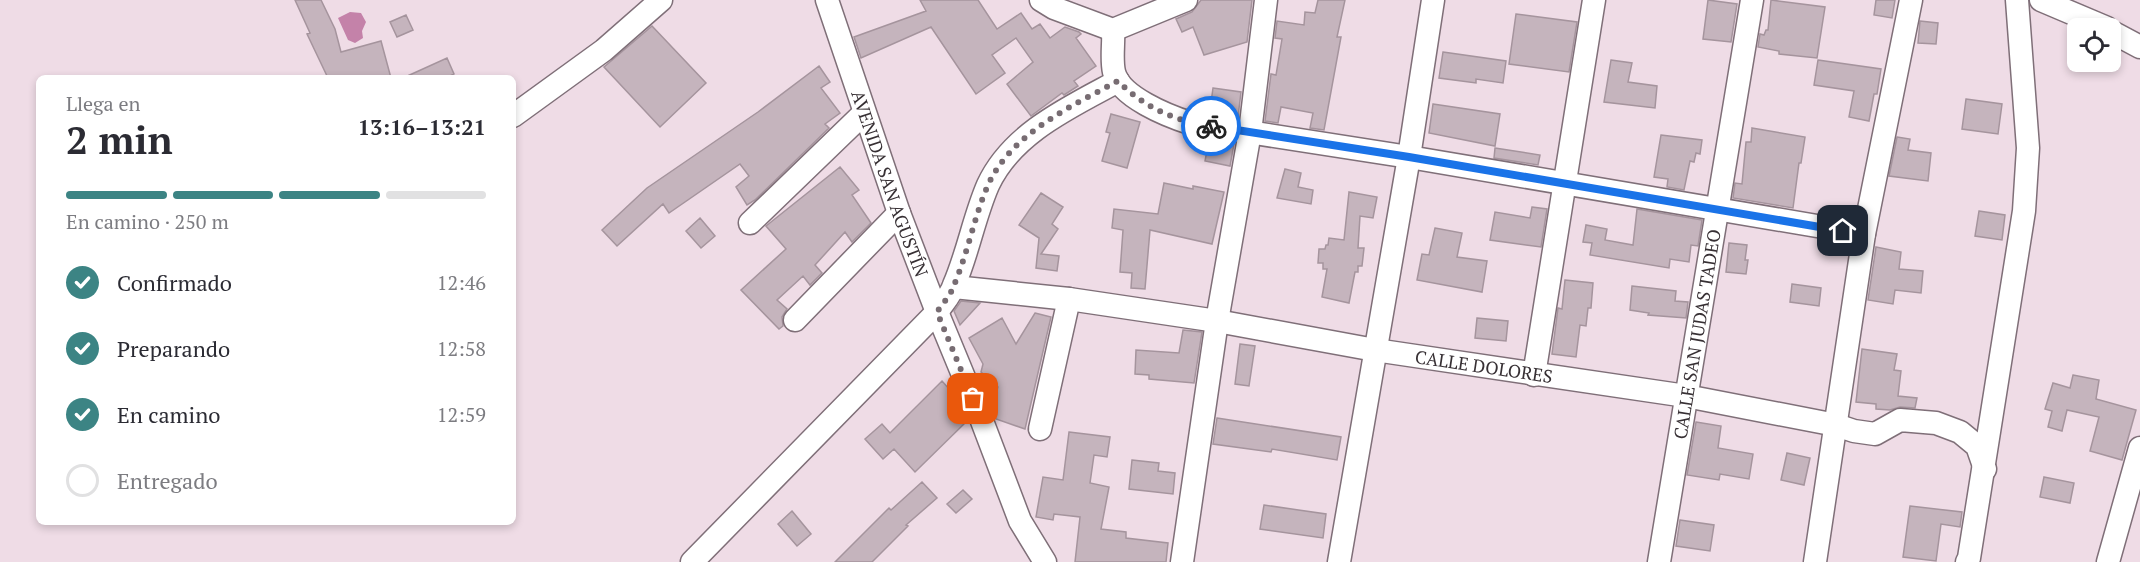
<!DOCTYPE html>
<html lang="es">
<head>
<meta charset="utf-8">
<style>
	body { margin:0; font-family:"PT Serif",serif; background:#f2f2f3; color:#2b2b33; height:100vh; display:flex; flex-direction:column; font-size:22px; white-space:nowrap }
	* { box-sizing:border-box; margin:0 }
	p { font-size:20px; color:#7c7c81 }
	.icon { flex:none; width:33px; height:33px; fill:none; stroke:currentColor; stroke-width:2; stroke-linecap:round; stroke-linejoin:round }
	.map { position:relative; flex:1; overflow:hidden }
	.panel { position:absolute; left:36px; top:75px; width:480px; height:450px; display:flex; flex-direction:column; background:#fff; border-radius:9px; box-shadow:0 3px 9px #0003 }
	.panel>* { flex:none }
	.controls { position:absolute; left:2067px; top:18px; display:grid; gap:12px }
	.controls a { display:grid; place-items:center; width:54px; height:54px; border-radius:9px; background:#fff; box-shadow:0 3px 9px #0003; font-size:30px }
	.pin { position:absolute; display:grid; place-items:center; width:51px; height:51px; color:#fff; margin:-26px; border-radius:12px; box-shadow:0 3px 9px #0006 }
	.courier { position:absolute; display:grid; place-items:center; width:60px; height:60px; margin:-30px; border:4px solid #1a73e8; border-radius:50%; background:#fff; color:#222; box-shadow:0 2px 8px #0007 }
	.head em { font-style:normal; font-weight:800 }
	.head div { display:flex; flex-direction:column-reverse }
	.head { display:flex; align-items:center; justify-content:space-between; height:102px; padding:0 30px }
	h1 { font-size:39px; font-weight:800; line-height:45px }
	.bar { display:grid; grid-template-columns:repeat(4,1fr); gap:9px 6px; align-content:center; height:72px; padding:0 30px }
	.bar i { height:8px; border-radius:4px; background:#e1e1e2 }
	.bar .on { background:#3c8484 }
	.bar p { grid-column:span 4 }
	ol { padding:0 30px; list-style:none }
	li { display:flex; align-items:center; gap:18px; height:66px }
	li p { margin-inline-start:auto }
	li .icon { padding:6px; border-radius:50%; background:#3c8484; color:#fff; stroke-width:4 }
	li:last-child { color:#7c7c81 }
	li i { width:33px; height:33px; border:3px solid #e1e1e2; border-radius:50% }
	.map>svg:first-child { display:block }
	.water { fill:#c482a9 }
	.building { fill:#c5b4bd; stroke:#a5949d; stroke-width:1.5 }
	.lines { fill:none; stroke-linecap:round; stroke-linejoin:round }
	.minor-casing { stroke:#7f6f78; stroke-width:25 }
	.minor { stroke:#fff; stroke-width:22 }
	.done { stroke:#776c72; stroke-width:6; stroke-dasharray:0 10.8 }
	.route { stroke:#1a73e8; stroke-width:8 }
	.labels { text-anchor:middle; dominant-baseline:central; stroke-width:6; stroke-linejoin:round; paint-order:stroke }
	.street-label { font-size:18px; fill:#373034; stroke:#fce9f4 }
</style>
</head>
<body>
<div class="map">
<svg width="2140" height="562" viewBox="0 0 2140 562">
	<rect width="100%" height="100%" fill="#efdce6"/>
	<path class="water" d="M350,12l11,1 5,9 -4,9 1,7 -8,5 -7,-3 -10,-22z"/>
	<path class="building" d="M295,0h26l14,29 6,23 40,-11 10,37h-63l-21,-44 3,-1z
		M920,0h58l19,29 24,-16 11,16 8,-5 10,14 15,-11 14,5 2,2 -5,4 20,28 -22,15 4,5 -14,9 -2,-2 -31,23 -24,-32 26,-22 -17,-24 -24,17 13,18 -29,21 -45,-67 -70,31 -7,-21 72,-26z
		M1201,0h51l-5,42 -43,13 -11,-28 -11,5 -6,-13 16,-7z
		M1318,0h27l-8,37h4l-17,93 -14,-2 3,-15 -32,-6 -3,16 -13,-2 6,-47 5,1 6,-36 -7,-1 2,-17 27,4 1,-13 10,1z
		M1708,0l29,4 -6,38 -28,-3z
		M1771,0l54,7 -8,51 -38,-4v-3l-21,-4 2,-13 4,1 2,-5h2z
		M1876,0h19l-3,18 -18,-3z
		M1516,14l61,8 -8,50 -60,-8z
		M406,15l7,15 -16,7 -7,-15z
		M1920,21l18,2 -2,21 -18,-1z
		M652,26l54,57 -46,44 -56,-60z
		M1443,52l63,9 -3,22 -27,-4v4l-37,-5z
		M447,58l7,16 -8,4h-43z
		M1611,60l21,3 -4,19 29,4 -2,22 -51,-6z
		M1818,60l63,9 -4,25h-3l-5,27 -20,-4 5,-26 -40,-6z
		M819,66l11,16 -9,6 19,25 -15,11 4,4 -74,72 -8,5 -11,-18 13,-11 -9,-12 -71,49 -6,-9 -46,42 -15,-16 45,-42 111,-76z
		M1213,88l28,4 -3,25 -28,-7z
		M1966,99l36,5 -4,30 -36,-5z
		M1433,104l67,10 -5,32 -66,-13z
		M1111,114l29,8 -13,46 -25,-7 8,-28 -4,-1z
		M1752,128l53,9 -4,26h-2l-6,45 -60,-10 2,-15 7,1 4,-42h5z
		M1661,135l41,5 -2,14 -4,-1 -2,9 -4,-1 -6,29 -17,-3 1,-8 -14,-2z
		M1897,137l13,2 -2,11 23,3 -3,28 -39,-5z
		M1209,140l25,4 -4,22 -25,-5z
		M1495,148l45,7 -2,10 -44,-7z
		M840,167l19,23 -7,5 19,28 -19,19 -7,-10 -30,33 7,8 -12,12 -7,-9 -26,24 10,9 -5,8 1,9 -4,3 -38,-39 45,-41 -20,-23z
		M1285,169l16,4 -3,14 15,3 -2,14 -34,-6z
		M1164,183l29,6v-3l31,6 -12,52 -62,-14 -5,59 -14,-1 1,-15 -12,-1 3,-42 -11,-2 2,-19 44,5z
		M1349,192l28,5 -4,21 -13,-2 -2,32h6l-2,18h-4v6h-3l-6,31 -27,-6 5,-28h-4v-6h-5l1,-14h6l1,-4h2l1,-7 15,2z
		M1041,193l22,14 -11,17 6,5 -17,25 18,2 -2,15 -21,-3 3,-30 -20,-13z
		M1532,207l15,2 -6,38 -51,-7 5,-28 35,6z
		M1637,209l65,11 -4,26 -7,-1 -2,17 -19,-3 -1,9 -79,-13 2,-12 -9,-1 3,-17 21,4 -2,11 28,5z
		M1979,211l26,4 -3,25 -27,-4z
		M700,218l15,18 -14,12 -15,-17z
		M1435,228l27,5 -5,24 30,4 -5,31 -65,-12 5,-26 7,1z
		M1729,243l18,2 -2,15h3l-2,14 -20,-2z
		M1876,247l25,5 -2,17 24,2 -2,22 -26,-3 -2,14 -25,-4z
		M1565,280l28,3 -2,25h-3l-2,18 -6,-1 -4,32 -24,-3 6,-46 4,1z
		M1792,284l29,4 -2,18 -29,-4z
		M1632,286l44,5 -1,10 13,1 -2,16 -38,-3 1,-2 -19,-3z
		M961,301l19,2 -20,22 -6,-14z
		M1035,313l16,4 -26,112 -29,-10 -5,-11 7,-21 -17,-15 2,-8 -14,-26 33,-20 14,26z
		M1477,318l31,3 -2,20 -31,-3z
		M1183,330l19,2 -8,51 -45,-4v-4l-14,-1 1,-24 43,3z
		M1240,344l15,2 -6,40 -14,-2z
		M1862,349l35,5 -3,16 7,1 -3,25 19,2 -2,10 -15,-1 -10,3 -14,-1v-5l-20,-2z
		M2073,375l26,5 -3,19 40,11 -14,50 -32,-9 9,-34 -32,-7 -5,21 -14,-4 4,-16 -7,-2 8,-26 17,5z
		M942,381l16,18 -6,7 15,15 -52,51 -21,-23 -11,10 -18,-20 17,-15 8,9z
		M1217,418l124,19 -4,23 -65,-11 -1,3 -58,-8z
		M1696,422l25,4 -3,22 35,6 -4,25 -29,-5 -1,6 -32,-5z
		M1069,432l41,5 -3,20 -13,-2 -4,28 19,4 -8,42 25,3v6l42,5 -2,19h-91l5,-45 -26,-3 -1,6 -17,-3 7,-40 20,3z
		M1787,453l23,5 -6,27 -23,-5z
		M1132,460l27,3 -1,8 17,2 -2,21 -44,-5z
		M2044,477l30,6 -4,20 -30,-6z
		M922,482l15,16 -31,27 2,1 -36,36h-37l54,-54 2,2z
		M963,490l9,9 -16,14 -9,-9z
		M1264,505l62,9 -3,24 -63,-9z
		M1910,506l52,6 -2,15 -19,-3 -5,37 -33,-4z
		M792,511l19,23 -14,12 -19,-22z
		M1680,520l34,5 -4,26 -34,-5z"/>
	<g class="lines">
		<g class="minor-casing">
			<g id="minor">
				<path id="s1" d="M827,0l72,213 38,99 45,109 38,100 25,41"/>
				<path d="M1041,0l13,8 59,22 73,-30"/>
				<path d="M2041,0l66,28"/>
				<path d="M1113,30c1,13 -2,29 1,42 6,25 54,44 76,51l219,34 455,77"/>
				<path d="M2110,31l30,16"/>
				<path d="M513,116l91,-66 57,-50"/>
				<path d="M750,223l114,-110"/>
				<path id="s2" d="M954,287l115,12 148,22 158,29 311,46 150,29 18,6 21,3 25,-14 36,3 24,9 17,14 8,23"/>
				<path d="M795,320l104,-107"/>
				<path d="M1534,375l60,-375"/>
				<path d="M1040,429l29,-130"/>
				<path d="M692,562l245,-250c6,-9 14,-17 17,-27 14,-32 20,-68 34,-100 24,-52 82,-78 130,-104"/>
				<path d="M1182,562l35,-241 33,-189 16,-132"/>
				<path d="M1339,562l70,-405 24,-157"/>
				<path id="s3" d="M1659,562l93,-562"/>
				<path d="M1815,562l49,-328 47,-234"/>
				<path d="M1967,562l2,-4 55,-347 4,-63 -11,-148"/>
				<path d="M2108,562l32,-114"/>
			</g>
		</g>
		<use href="#minor" class="minor"/>
	</g>
	<g class="lines">
		<path class="done" d="M973,399l-36,-87c6,-9 14,-17 17,-27 14,-32 20,-68 34,-100 24,-52 82,-78 130,-104 26,26 56,40 93,45"/>
		<path class="route" d="M1211,126l198,31 434,74"/>
	</g>
	<g class="labels">
		<g class="street-label">
			<text stroke="none"><textPath href="#s1" startOffset="194">AVENIDA SAN AGUSTÍN</textPath></text>
			<text stroke="none"><textPath href="#s3" startOffset="231">CALLE SAN JUDAS TADEO</textPath></text>
			<text stroke="none"><textPath href="#s2" startOffset="536">CALLE DOLORES</textPath></text>
		</g>
	</g>
</svg>
<div class="controls">
<a><svg class="icon" aria-label="locate" viewBox="0 0 24 24"><circle cx="12" cy="12" r="6"/><path d="M12 2v4M12 18v4M2 12h4M18 12h4"/></svg></a>
</div>
<div class="pin" style="left:973px;top:399px;background:#ea580c"><svg class="icon" aria-label="bag" viewBox="0 0 24 24"><path d="M5 8h14l-1 12H6zM9 8a3 3 0 0 1 6 0"/></svg></div>
<div class="pin" style="left:1843px;top:231px;background:#1f2937"><svg class="icon" aria-label="home" viewBox="0 0 24 24"><path d="M3 11l9-7 9 7M6 9v11h12V9"/></svg></div>
<div class="courier" style="left:1211px;top:126px"><svg class="icon" aria-label="bike" viewBox="0 0 24 24"><circle cx="6" cy="16" r="4"/><circle cx="18" cy="16" r="4"/><path d="M6 16l4-8h5l3 8M10 8l3 8H6M13 5h3"/></svg></div>
<section class="panel">
<div class="head"><div><h1>2 min</h1><p>Llega en</p></div><em>13:16–13:21</em></div>
<div class="bar"><i class="on"></i><i class="on"></i><i class="on"></i><i></i><p>En camino · 250 m</p></div>
<ol>
<li><svg class="icon" aria-label="check" viewBox="0 0 24 24"><path d="M5 12l5 5 9-10"/></svg>Confirmado<p>12:46</p></li>
<li><svg class="icon" aria-label="check" viewBox="0 0 24 24"><path d="M5 12l5 5 9-10"/></svg>Preparando<p>12:58</p></li>
<li><svg class="icon" aria-label="check" viewBox="0 0 24 24"><path d="M5 12l5 5 9-10"/></svg>En camino<p>12:59</p></li>
<li><i></i>Entregado</li>
</ol>
</section>
</div>
</body>
</html>
